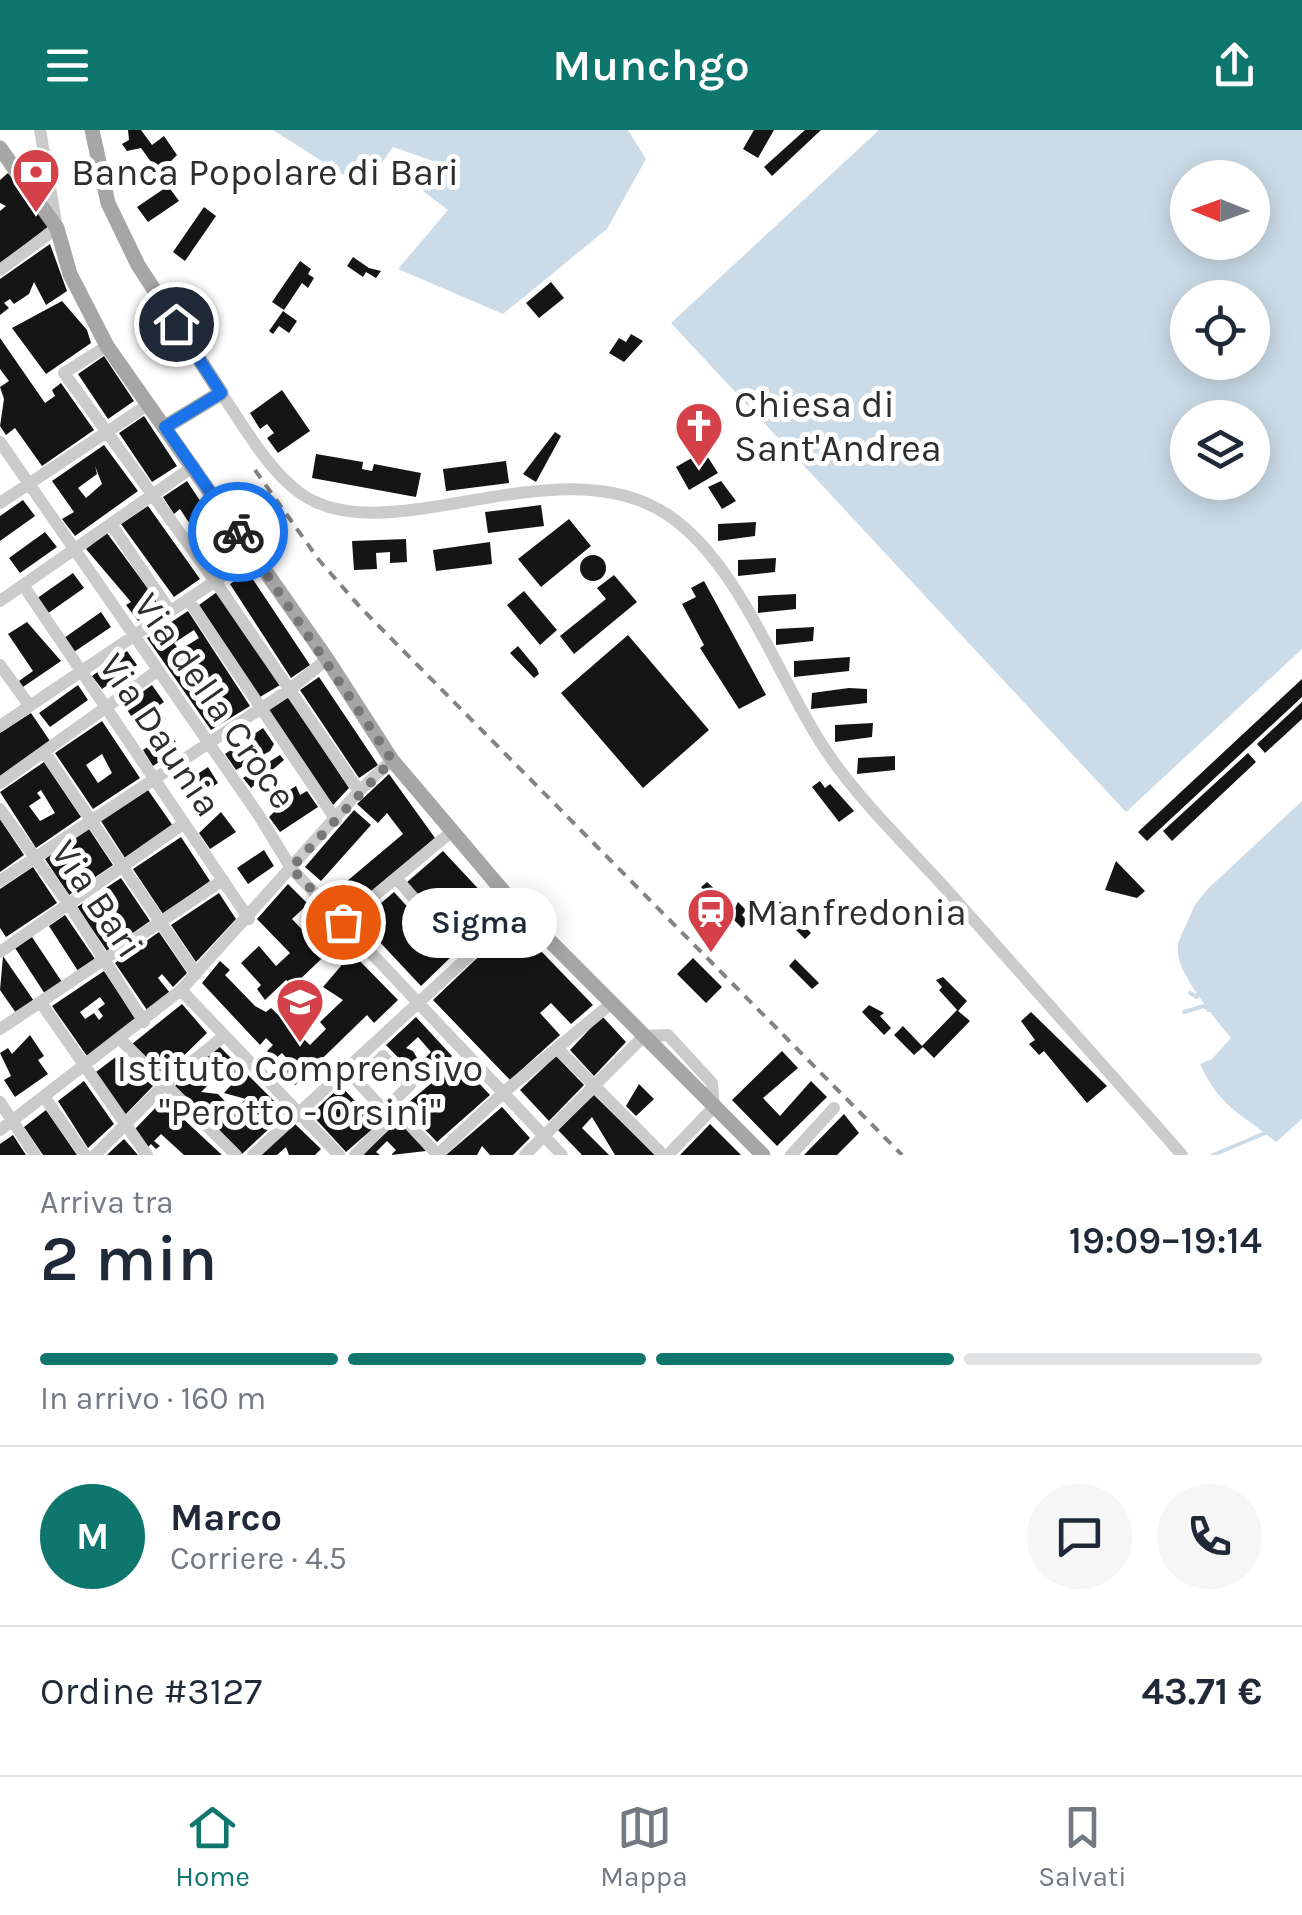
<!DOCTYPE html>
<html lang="it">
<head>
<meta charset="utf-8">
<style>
	body { margin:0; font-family:Karla,sans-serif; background:#f6f6f7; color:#1f2937; height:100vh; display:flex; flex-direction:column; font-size:38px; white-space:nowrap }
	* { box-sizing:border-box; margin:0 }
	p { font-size:32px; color:#747a83 }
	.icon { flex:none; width:55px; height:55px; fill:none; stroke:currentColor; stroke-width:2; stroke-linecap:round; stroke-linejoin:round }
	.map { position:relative; height:1025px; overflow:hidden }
	.drawer { display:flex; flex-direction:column; background:#fff; flex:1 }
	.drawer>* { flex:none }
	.needle { width:65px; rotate:271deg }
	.buttons { position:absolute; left:1170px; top:30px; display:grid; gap:20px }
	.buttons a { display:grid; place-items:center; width:100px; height:100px; border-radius:50%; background:#fff; box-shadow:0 5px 25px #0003; font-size:50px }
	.pin { position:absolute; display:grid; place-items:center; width:85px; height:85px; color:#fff; margin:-42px; border:5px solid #fff; border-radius:50%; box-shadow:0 2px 10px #0007 }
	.courier { position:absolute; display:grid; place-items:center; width:100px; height:100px; margin:-50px; border:8px solid #1a73e8; border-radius:50%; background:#fff; color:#222; box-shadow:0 2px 12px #0007 }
	.bubble { position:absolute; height:70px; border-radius:35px; background:#fff; box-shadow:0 5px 25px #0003; font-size:32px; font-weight:600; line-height:70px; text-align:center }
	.headline em { font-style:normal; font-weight:600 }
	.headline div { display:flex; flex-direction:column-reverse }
	.headline { display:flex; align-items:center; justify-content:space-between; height:170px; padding:0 40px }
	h1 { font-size:65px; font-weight:600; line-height:75px }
	.bar { display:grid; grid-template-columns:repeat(4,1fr); gap:15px 10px; align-content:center; height:120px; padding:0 40px }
	.bar i { height:12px; border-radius:8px; background:#e0e1e3 }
	.bar .on { background:#0f766e }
	.bar p { grid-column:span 4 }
	.line { display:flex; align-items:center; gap:25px; padding:0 40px; border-top:2px solid #e0e1e3 }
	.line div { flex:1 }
	.round { display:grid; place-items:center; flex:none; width:105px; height:105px; border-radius:52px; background:#f6f6f7 }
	header { display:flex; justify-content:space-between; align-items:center; height:130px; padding:0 40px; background:#0f766e; color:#fff; font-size:45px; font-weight:600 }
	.dock { display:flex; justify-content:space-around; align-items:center; height:140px; border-top:2px solid #e0e1e3; background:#fff; font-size:28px; color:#747a83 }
	.dock a { display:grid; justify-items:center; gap:5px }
	.dock .on { color:#0f766e }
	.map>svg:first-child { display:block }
	.water { fill:#cbdce8; fill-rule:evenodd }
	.pier { fill:#fff }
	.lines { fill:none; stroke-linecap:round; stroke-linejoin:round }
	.stream { stroke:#cbdce8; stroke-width:4 }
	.building { fill:#151515; fill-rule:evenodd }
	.minor { stroke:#cbcbcb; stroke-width:12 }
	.major { stroke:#a6a6a6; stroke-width:15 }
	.rail { stroke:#838383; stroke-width:4; stroke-dasharray:10 8; stroke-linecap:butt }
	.done { stroke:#777; stroke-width:10; stroke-dasharray:0 18 }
	.route { stroke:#1a73e8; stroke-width:12 }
	.labels { text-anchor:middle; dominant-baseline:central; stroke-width:10; stroke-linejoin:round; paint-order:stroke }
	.poi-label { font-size:38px; fill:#2e2e2e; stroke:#fff; text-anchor:start }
	.street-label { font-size:38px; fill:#2e2e2e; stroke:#fff }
</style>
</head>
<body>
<header><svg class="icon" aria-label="menu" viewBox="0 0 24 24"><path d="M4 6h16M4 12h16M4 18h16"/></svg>Munchgo<svg class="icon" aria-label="share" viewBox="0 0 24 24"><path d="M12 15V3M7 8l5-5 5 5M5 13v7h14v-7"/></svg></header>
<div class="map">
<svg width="1302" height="1025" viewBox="0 0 1302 1025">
	<rect width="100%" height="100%" fill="#fff"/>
	<path class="water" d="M273,0h355l18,29 -39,70 -104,85 -105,-45 50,-59 -25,-19 16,-28 -46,-16 -29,41z
		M879,0h423v519l-176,163 -455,-489zM1188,48h64v64h-64zM1188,168h64v64h-64zM1188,288h64v64h-64z
		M1302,671v318l-26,23c-34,-28 -56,-34 -76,-78l12,-5 19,-21c-15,-18 -52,-63 -53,-85 -4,-52 89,-119 124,-152z"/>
	<path class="pier" d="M1302,666v5l-104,97 -25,56 21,-59z"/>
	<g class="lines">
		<path class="stream" d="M1190,863l7,4 2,-4
			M1184,882l20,-6 5,4
			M1213,1025l52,-22"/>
	</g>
	<path class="building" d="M128,0h13l11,15 12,-9 13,19 -18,18 -18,-25 -14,3 -5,-7 7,-4z
		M754,0h20l-16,28 -15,-9z
		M805,0h16l-49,46 -8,-9z
		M8,43l41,53 -49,38v-53l6,-5 -6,-3v-23z
		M168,56l11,15 -31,21 -11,-15z
		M204,77l12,9 -31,45 -12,-9z
		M50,114l17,47 -21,14 -12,-23 -5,12 -15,10 -4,-5 -6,4 5,5 -9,7v-36z
		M353,127l16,11 12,3 -5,7 -10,-6 -3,5 -16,-11z
		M300,131l11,8 -3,5 6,4 -6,10 -6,-5 -18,27 -12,-8z
		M551,152l13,16 -25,20 -13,-15z
		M62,171l25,29 4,13 -45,31 -34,-46z
		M283,181l14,10 -8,12 -10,-7 -6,8 -4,-3z
		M631,204l12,7 -19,21 -15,-9 10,-15 7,4z
		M0,208l45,65 10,-7 -3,-6 9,-7 33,47 -52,36 -27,-38 -9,7 -6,-9 4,-27 -4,-12 9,-6 -9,-12z
		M104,226l30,45 -26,18 -30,-45z
		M282,260l28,41 -32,22 -11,-15 7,-5 -7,-9 -7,5 -10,-16z
		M144,286l33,50 -25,16 -33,-49z
		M555,302l6,4 -25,46 -13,-8z
		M104,315l34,46 -63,45 -13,-17 12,-7 -22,-31zM95,336l7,18 -16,14 -8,-10 19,-14z
		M704,321l14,22 -29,17 -13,-23z
		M316,324l47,8 -1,7 10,2 2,-7 47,9 -5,24 -104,-19z
		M506,331l3,22 -63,8 -3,-22z
		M187,351l49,74 -23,16 -11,-17 5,-4 -27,-41 -6,5 -11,-17z
		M721,351l15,20 -14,8 -14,-22z
		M23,370l12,16 -35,25v-25z
		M541,375l3,21 -56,7 -3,-21z
		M148,376l52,73 -26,18 -53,-73z
		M569,389l22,27 -50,41 -23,-28z
		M756,392l-1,14 -37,5v-17z
		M45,402l12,15 -37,26 -11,-15z
		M107,403l53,72 -22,16 -12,-16 5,-3 -45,-53z
		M406,409l1,23 -17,1v-11l-14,1 1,16 -23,1 -2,-29z
		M490,412l2,22 -56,7 -3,-21z
		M580 438a13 13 0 1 1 26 0a13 13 0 1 1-26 0Z
		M776,428l-1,14 -37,4v-16z
		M248,442l62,93 -19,13 -61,-94z
		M73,443l11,15 -37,26 -11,-15z
		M614,445l23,27 -63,52 -14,-18 46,-37 -9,-11z
		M704,451l62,114 -27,14 -39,-61 4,-3 -22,-41 14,-7 -5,-9z
		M524,461l33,39 -17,15 -33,-40z
		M217,462l63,93 -20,12 -61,-92z
		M796,464v15l-38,4v-17z
		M188,481l62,95 -39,24 -64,-92zM194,500l5,8 -16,10 16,18 -5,4 -20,-27z
		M101,482l10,15 -37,25 -10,-14z
		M27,492l34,39 -38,26 -4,-6 14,-10 -25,-37z
		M814,497l-1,14 -37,4v-16z
		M628,505l81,95 -66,58 -82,-95z
		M518,516l19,23 2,5 -5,4 -24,-25z
		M127,521l10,14 -35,24 -10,-13z
		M850,527l-1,14 -55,6v-16z
		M319,547l59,88 -19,13 -59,-88z
		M1302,549v18l-155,144 -9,-9z
		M78,555l10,15 -38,27 -11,-14z
		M152,555l12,17 -29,20 -11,-17z
		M849,558l18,1v14l-56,6 1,-16z
		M288,567l61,91 -16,17 -64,-95z
		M1302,572v17l-37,34 -8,-9z
		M31,583l19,28 -50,35v-43z
		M102,591l38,57 -47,31 -38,-56zM102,624l10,19 -14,10 -12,-18z
		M873,593l-1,14 -37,5v-17z
		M263,598l11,16 -4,7 -34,19 -11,-16z
		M169,602l11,16 -27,18 -10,-16z
		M1248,623l8,9 -84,79 -9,-10z
		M280,625l4,5 -33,28 -8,-10z
		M895,626v14l-38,4 1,-16z
		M44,632l37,55 -45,31 -36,-56zM41,660l14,23 -15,8 -11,-15 12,-8 -4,-5z
		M208,637l10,16 -26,18 -11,-16z
		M389,644l46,64 -86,72 -15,-18 69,-58 -16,-21 -9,10 -21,-19z
		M820,651l5,7 5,-4 24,27 -15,11 -27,-35z
		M296,656l4,9 7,-4 11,16 -38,25 -11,-15 10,-10 -4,-6 6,-5 5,7 4,-3 -7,-6z
		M148,660l25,36 -48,32 -24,-37z
		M354,680l17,15 -50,56 -16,-14z
		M221,682l15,20 -26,17 -11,-16z
		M0,689l24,36 -24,17z
		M89,699l24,36 -44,30 -24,-36z
		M181,707l29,44 -47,33 -30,-45z
		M264,720l10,16 -26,18 -11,-16z
		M443,721l57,61 -36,34 -58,-63z
		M1116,731l29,30 -8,7 -32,-8z
		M33,737l24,36 -51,34 -6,-9v-39z
		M121,748l29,43 -43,30 -30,-44z
		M707,752l28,26 3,-6 8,8 -4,5 6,6 -6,7 -41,-41z
		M288,754l20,20 -16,15 24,25 13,-14 11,11 -47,45 -7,-6 -21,20 -8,-11 4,-4 -20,-22 18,-17 17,20 14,-13 -33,-34z
		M394,762l58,64 -31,30 -61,-65z
		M219,763l17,26 -40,43 -25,-37z
		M780,771l31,32 -6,6 -31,-31z
		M65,785l30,44 -17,12 -29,-45z
		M514,793l79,82 -22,19 -20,-21 -11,10 20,22 -50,45 -77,-80z
		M159,802l28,41 -14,14 -11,-13 -4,4 12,15 -23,17 -32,-47z
		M32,807l30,45 -17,12 -30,-46z
		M352,823l46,47 -24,23 -7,-8 -72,70 -13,-13 9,-9 -9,-10 -7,6 -8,-8 6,-6 -7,-7 -6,7 -58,-62 18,-22 10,9 -5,5 30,31 11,6 5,-4 39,37 16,-16 -6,-7 23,-22 -20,-13z
		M3,826l31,45 -18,12 -16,-23z
		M693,828l29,29 -16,16 -29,-29z
		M795,829l24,24 -7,6 -23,-23z
		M104,841l32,48 -49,37 -35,-50zM100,867l5,7 -7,5 5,7 -4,4 -5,-7 -9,6 -5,-7z
		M943,847l24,24 -9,10 -19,-21 3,-3 -6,-7z
		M182,874l25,29 -43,42 -32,-31z
		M869,875l15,8 -4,3 11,12 -7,7 -22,-23z
		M957,880l13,11 -36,37 -11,-11 -9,8 -20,-20 9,-9 19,20z
		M1031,882l76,74 -20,17 -43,-52 -5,4 -10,-11 6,-4 -14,-19z
		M602,886l24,26 -32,34 -24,-26z
		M416,887l36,39 -28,28 -38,-39zM418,907l13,15 -11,11 -7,-12 -7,-3z
		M30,905l14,21 -6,4 10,14 -33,23 -11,-17 7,-4 -11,-23 8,-5 4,6z
		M217,914l69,69 -44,41 -68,-67zM225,947l7,7 -8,9 22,6 -6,6 14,14 4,-5 4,4 -3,7 -8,-7 -5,5 -28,-29 -17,-2 11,-11 5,4z
		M782,921l16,17 -35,30 17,18 31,-35 16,16 -50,49 -45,-46z
		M121,923l32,33 -28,29 -29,-43z
		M556,926l28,29 -35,36 -29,-31z
		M458,931l32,34 -53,47 -34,-35z
		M84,951l30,43 -26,24 -30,-47z
		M639,954l15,15 -18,17 -10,-10z
		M341,956l36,39 -31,27 -35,-38z
		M594,965l61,60h-40l-23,-38 -10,11 27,27h-27l-24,-25z
		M163,970l59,55h-38l-23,-21 -7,7 6,5 -4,3 -5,-5 -3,3 -13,-18z
		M502,977l28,31 -17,17h-23l-8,-9 -5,9h-31z
		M46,980l31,45h-34l-19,-28z
		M844,984l15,19 -22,22h-33z
		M399,991l27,30 -35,4 5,-5 -9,-9 -11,11 4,3h-19z
		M294,993l27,26 -6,6h-26l-3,-8 -9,8h-16z
		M710,994l31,31h-61z
		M13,1005l13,20h-26v-11z
		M124,1009l14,16h-31l5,-5z"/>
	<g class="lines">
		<path class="minor" d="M0,140l57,-42 -17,-98
			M107,216l-43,27 151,208 144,210
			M221,263c23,33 46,76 79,100 87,63 258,-52 368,22 75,51 111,169 163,243 33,47 77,89 115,131 79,89 158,177 236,266
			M0,312l258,372 33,54 271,287
			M0,373l149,-99
			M111,394l59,87
			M23,455l226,334
			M188,469l148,221
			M0,471l194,-135
			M0,535l29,40
			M0,596l254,-171
			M45,623l151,221
			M0,653l157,-112
			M0,679l70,97 74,116
			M396,748l70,79
			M0,751l289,-191 38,-31
			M343,792l107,-89
			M0,822l183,-128
			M181,860l158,165
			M41,873l106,152
			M0,899l223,-149
			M121,910l115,115
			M558,919l105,106
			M45,968l40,57
			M0,972l35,53
			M390,974l48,51
			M0,1000l181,-140 178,-199 33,-31
			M95,1025l70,-71 59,-48
			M253,1025l266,-245
			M355,1025l30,-30 -1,-15 -27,-29 26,-25 27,29 -26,25
			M437,1025l67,-63 109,-90
			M525,1025l119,-119 24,-1 44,48 2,24 -46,48
			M791,1025l43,-47"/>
		<path class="major" d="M92,0l16,73 30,62 83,128 -56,34
			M0,18l57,80 13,46 37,72 220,313 65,101 127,150 244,245"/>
		<path class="rail" d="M255,340l64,90 41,47 542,548"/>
	</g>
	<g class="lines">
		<path class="done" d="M238,402l154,228 -101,108 52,54"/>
		<path class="route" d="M176,194l45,69 -56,34 73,105"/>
	</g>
	<defs>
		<g id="bank-pin" transform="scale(2.5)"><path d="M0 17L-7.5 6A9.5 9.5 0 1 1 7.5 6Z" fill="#d54148" stroke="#fff"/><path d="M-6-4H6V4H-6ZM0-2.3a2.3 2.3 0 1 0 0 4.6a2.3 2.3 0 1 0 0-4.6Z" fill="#fff"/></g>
		<g id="church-pin" transform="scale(2.5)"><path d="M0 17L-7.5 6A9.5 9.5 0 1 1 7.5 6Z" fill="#d54148" stroke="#fff"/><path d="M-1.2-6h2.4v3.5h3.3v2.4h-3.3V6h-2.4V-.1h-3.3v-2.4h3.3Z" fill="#fff"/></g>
		<g id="station-pin" transform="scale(2.5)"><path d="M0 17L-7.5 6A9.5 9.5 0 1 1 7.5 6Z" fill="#d54148" stroke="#fff"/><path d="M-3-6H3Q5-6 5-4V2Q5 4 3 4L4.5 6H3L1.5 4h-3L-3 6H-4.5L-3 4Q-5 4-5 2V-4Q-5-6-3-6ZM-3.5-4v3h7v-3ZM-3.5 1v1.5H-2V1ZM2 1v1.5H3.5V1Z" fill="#fff"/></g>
		<g id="school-pin" transform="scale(2.5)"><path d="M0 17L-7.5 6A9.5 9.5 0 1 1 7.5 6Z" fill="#d54148" stroke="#fff"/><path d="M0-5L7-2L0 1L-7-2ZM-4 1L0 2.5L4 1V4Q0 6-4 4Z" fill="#fff"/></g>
	</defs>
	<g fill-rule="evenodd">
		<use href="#bank-pin" x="36" y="42"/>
		<use href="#church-pin" x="699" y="296"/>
		<use href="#station-pin" x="711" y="782"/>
		<use href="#school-pin" x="300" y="872"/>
	</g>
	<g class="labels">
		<g class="poi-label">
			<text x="71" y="42">Banca Popolare di Bari</text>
			<text x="734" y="274">Chiesa di<tspan x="734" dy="44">Sant'Andrea</tspan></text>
			<text x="746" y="782">Manfredonia</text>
			<text x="300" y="938" text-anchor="middle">Istituto Comprensivo<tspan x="300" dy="44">"Perotto - Orsini"</tspan></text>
		</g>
		<g class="street-label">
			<text transform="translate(215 571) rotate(55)">Via della Croce</text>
			<text transform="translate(160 605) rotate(56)">Via Daunia</text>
			<text transform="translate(97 769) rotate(56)">Via Bari</text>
		</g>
	</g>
</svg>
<div class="buttons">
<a><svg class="needle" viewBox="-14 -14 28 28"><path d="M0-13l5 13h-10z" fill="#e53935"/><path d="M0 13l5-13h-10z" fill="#747a83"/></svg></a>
<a><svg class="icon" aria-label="locate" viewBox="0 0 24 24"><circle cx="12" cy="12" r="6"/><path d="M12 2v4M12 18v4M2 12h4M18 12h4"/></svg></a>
<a><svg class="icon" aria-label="layers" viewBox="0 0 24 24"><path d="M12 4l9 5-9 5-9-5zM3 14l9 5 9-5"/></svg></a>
</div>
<div class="pin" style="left:343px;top:792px;background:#ea580c"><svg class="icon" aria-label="bag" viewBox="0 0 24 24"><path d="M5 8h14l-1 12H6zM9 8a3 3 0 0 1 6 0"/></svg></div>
<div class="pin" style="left:176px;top:194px;background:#1f2937"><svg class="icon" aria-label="home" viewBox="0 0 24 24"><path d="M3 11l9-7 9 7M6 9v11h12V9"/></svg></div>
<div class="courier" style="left:238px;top:402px"><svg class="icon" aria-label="bike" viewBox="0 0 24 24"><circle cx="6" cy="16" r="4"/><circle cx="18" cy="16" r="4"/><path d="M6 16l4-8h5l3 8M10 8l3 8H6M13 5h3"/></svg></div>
<div class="bubble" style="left:402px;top:758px;width:155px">Sigma</div>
</div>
<section class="drawer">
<div class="headline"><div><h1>2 min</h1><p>Arriva tra</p></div><em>19:09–19:14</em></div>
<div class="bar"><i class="on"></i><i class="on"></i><i class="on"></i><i></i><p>In arrivo · 160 m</p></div>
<div class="line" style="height:180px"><b class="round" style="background:#0f766e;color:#fff">M</b><div><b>Marco</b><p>Corriere · 4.5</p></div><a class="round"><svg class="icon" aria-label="chat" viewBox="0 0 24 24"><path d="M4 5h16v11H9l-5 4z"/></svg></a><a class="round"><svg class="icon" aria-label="phone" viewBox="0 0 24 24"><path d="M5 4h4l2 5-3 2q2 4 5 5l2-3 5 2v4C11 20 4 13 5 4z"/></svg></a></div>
<div class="line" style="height:130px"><div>Ordine #3127</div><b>43.71 €</b></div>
</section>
<nav class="dock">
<a class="on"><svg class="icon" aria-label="home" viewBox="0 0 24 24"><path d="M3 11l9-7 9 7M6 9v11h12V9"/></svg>Home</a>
<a><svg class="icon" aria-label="map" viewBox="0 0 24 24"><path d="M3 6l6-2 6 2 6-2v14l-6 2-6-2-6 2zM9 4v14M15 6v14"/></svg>Mappa</a>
<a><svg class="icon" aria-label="saved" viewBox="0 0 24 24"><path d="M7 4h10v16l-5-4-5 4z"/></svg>Salvati</a>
</nav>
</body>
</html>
